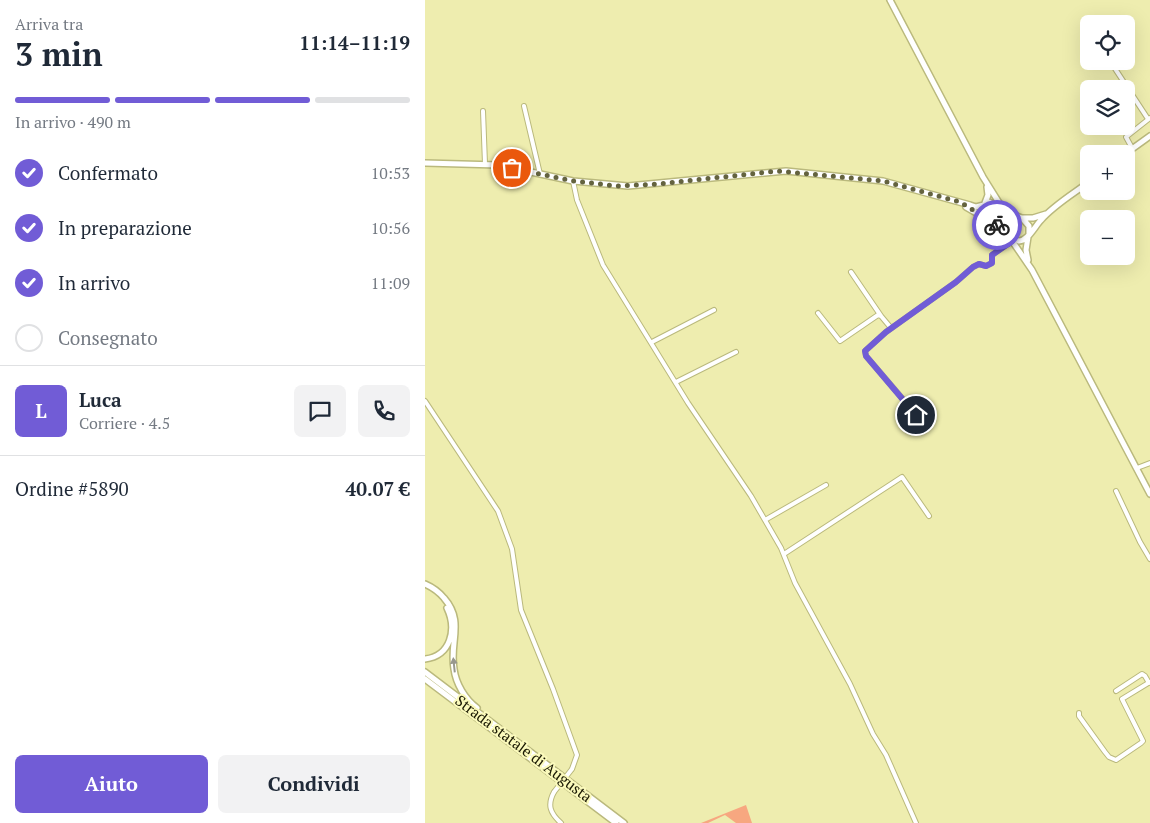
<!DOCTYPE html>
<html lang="it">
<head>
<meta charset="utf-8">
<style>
	body { margin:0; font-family:"PT Serif",serif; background:#f2f2f3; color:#1f2937; height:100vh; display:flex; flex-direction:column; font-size:19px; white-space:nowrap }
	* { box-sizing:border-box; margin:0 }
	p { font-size:16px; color:#747a83 }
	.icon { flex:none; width:28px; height:28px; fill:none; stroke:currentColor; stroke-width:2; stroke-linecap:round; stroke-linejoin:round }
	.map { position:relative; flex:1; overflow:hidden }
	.details { display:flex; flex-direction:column; background:#fff; width:425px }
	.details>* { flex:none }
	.fabs { position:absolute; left:655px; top:15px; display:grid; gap:10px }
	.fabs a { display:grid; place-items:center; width:55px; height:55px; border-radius:8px; background:#fff; box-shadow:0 5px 20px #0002; font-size:25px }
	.pin { position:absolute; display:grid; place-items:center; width:42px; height:42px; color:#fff; margin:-21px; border:2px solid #fff; border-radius:50%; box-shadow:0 1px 5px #0007 }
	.courier { position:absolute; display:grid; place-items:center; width:50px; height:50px; margin:-25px; border:4px solid #715cd6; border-radius:50%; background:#fff; color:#222; box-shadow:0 1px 6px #0007 }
	.overview em { font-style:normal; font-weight:700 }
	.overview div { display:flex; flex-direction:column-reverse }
	.overview { display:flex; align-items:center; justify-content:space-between; height:85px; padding:0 15px }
	h1 { font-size:32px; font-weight:700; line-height:38px }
	.bar { display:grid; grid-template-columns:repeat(4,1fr); gap:8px 5px; align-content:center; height:60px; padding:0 15px }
	.bar i { height:6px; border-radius:4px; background:#e0e1e3 }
	.bar .on { background:#715cd6 }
	.bar p { grid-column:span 4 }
	.line { display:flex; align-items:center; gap:12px; padding:0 15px; border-top:1px solid #e0e1e3 }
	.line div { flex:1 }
	.round { display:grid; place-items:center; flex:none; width:52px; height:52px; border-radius:8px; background:#f2f2f3 }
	ol { padding:0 15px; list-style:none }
	li { display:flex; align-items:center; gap:15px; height:55px }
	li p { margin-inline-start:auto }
	li .icon { padding:5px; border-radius:50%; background:#715cd6; color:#fff; stroke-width:4 }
	li:last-child { color:#747a83 }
	li i { width:28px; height:28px; border:2px solid #e0e1e3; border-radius:50% }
	.button { display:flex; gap:10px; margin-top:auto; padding:10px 15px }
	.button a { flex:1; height:58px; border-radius:8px; background:#715cd6; color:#fff; font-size:20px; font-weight:700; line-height:58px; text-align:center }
	.button a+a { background:#f2f2f3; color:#1f2937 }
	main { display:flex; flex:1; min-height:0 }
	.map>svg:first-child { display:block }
	.garden { fill:#f7a780 }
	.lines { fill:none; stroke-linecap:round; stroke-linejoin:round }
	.street-casing { stroke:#bab97d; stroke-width:6 }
	.secondary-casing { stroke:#bab97d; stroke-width:8 }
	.street { stroke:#fff; stroke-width:4 }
	.secondary { stroke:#fff; stroke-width:5 }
	.street-bridge-casing { stroke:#bab97d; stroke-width:6; stroke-linecap:butt }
	.street-bridge { stroke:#fff; stroke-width:4 }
	.oneway { fill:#98988e }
	.done { stroke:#64633f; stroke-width:5; stroke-dasharray:0 9 }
	.route { stroke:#715cd6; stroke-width:6 }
	.labels { text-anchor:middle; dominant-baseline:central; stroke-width:4; stroke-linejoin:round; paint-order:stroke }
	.street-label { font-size:15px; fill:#1a1903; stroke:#fbfabc }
</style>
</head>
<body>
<main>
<section class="details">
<div class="overview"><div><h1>3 min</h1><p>Arriva tra</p></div><em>11:14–11:19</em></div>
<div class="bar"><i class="on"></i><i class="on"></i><i class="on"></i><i></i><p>In arrivo · 490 m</p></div>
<ol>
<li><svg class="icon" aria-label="check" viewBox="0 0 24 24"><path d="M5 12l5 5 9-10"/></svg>Confermato<p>10:53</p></li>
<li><svg class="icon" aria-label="check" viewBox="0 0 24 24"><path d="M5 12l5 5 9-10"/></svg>In preparazione<p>10:56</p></li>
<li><svg class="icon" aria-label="check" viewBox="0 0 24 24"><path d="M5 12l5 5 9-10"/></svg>In arrivo<p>11:09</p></li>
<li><i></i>Consegnato</li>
</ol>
<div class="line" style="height:90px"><b class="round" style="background:#715cd6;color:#fff">L</b><div><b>Luca</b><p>Corriere · 4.5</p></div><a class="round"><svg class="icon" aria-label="chat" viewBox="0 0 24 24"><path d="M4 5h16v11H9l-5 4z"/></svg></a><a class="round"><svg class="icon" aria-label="phone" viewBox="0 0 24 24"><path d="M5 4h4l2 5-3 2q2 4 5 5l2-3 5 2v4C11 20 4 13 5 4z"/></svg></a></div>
<div class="line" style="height:65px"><div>Ordine #5890</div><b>40.07 €</b></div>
<div class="button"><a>Aiuto</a><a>Condividi</a></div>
</section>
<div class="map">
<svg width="725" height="823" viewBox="0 0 725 823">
	<rect width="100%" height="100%" fill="#eeedaf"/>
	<path class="garden" d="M321,805l6,18h-16l-11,-8 -17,8h-7z"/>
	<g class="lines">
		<g class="street-casing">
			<path id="street" d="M662,26l2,4
				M685,61l38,58
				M99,106l16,68
				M58,111l2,53
				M707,148l-6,-11 24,-19
				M148,181l4,19 26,65 85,138 63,93 30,52 14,35 55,101 23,50 13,21 30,68
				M426,272l30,44
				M393,313l22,28 38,-26 3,1 10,12
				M227,342l62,-32
				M251,382l60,-30
				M0,401l73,110 14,38 9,61 32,79 24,66 -5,14
				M495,419l-54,-63 -1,-5 21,-19 70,-50 17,-15 6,-3 7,2 6,-3v-8l20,-14
				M712,468l13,-5
				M691,491l24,51 10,17
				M340,520l61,-35
				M359,554l118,-77 27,39
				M691,691l26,-17 3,2 4,7
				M654,713v3l26,36 4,5 7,3 25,-17 2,-2 -21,-42 28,-17
				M129,792c-7,13 -4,21 7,31"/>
		</g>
		<g class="secondary-casing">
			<path id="secondary" d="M465,0l93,177 20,32
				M700,154l25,-18
				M0,163l73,2 75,16 55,5 158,-15 97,10 87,24 6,2 8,-2
				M560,203l3,-8 -1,-8
				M541,207l21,12
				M598,218h10l13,-4
				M604,234v-8l-7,-8 -11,-4 -22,-12 -5,3 -1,6 2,4c7,6 26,25 34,26 9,0 16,-15 22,-21 13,-15 32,-26 48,-38
				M583,235l24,35 118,224
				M603,260l-2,-10 2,-13
				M0,584c7,3 14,8 19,14 21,24 5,44 10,71 2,15 11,30 23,39
				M0,659c26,-3 32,-30 22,-51
				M0,672l199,151
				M0,679l191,144"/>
		</g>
		<use href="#street" class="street"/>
		<use href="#secondary" class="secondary"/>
		<g class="street-bridge-casing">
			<path id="street-bridge" d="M129,792l18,-23"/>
		</g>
		<use href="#street-bridge" class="street-bridge"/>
	</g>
	<defs><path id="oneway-solid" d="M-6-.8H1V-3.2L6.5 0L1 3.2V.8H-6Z" transform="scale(1.25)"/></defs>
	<use class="oneway" href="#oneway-solid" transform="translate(29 665) rotate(-96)"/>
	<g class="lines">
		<path class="done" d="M87,168l61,13 44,5 42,-2 118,-13 106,10 77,21 37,23"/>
		<path class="route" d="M491,415l-50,-59 -1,-5 21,-19 70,-50 17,-15 6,-3 7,2 6,-3v-8l20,-14 -15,-16"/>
	</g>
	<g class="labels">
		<g class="street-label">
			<text transform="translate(99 748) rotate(37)">Strada statale di Augusta</text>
		</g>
	</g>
</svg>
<div class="fabs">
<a><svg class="icon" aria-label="locate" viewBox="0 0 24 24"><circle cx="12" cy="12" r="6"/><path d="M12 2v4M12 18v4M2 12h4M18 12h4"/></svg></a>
<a><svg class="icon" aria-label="layers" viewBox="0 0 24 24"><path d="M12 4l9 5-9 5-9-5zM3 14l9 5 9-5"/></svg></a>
<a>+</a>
<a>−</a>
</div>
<div class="pin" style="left:87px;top:168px;background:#ea580c"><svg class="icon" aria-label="bag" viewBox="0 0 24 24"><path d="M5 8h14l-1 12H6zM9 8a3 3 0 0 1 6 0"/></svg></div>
<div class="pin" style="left:491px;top:415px;background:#1f2937"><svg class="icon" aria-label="home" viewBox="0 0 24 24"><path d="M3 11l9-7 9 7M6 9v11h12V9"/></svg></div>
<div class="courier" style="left:572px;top:225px"><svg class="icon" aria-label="bike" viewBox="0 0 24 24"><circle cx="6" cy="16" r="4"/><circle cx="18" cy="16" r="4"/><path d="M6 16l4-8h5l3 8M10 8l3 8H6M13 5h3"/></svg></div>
</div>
</main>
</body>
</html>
